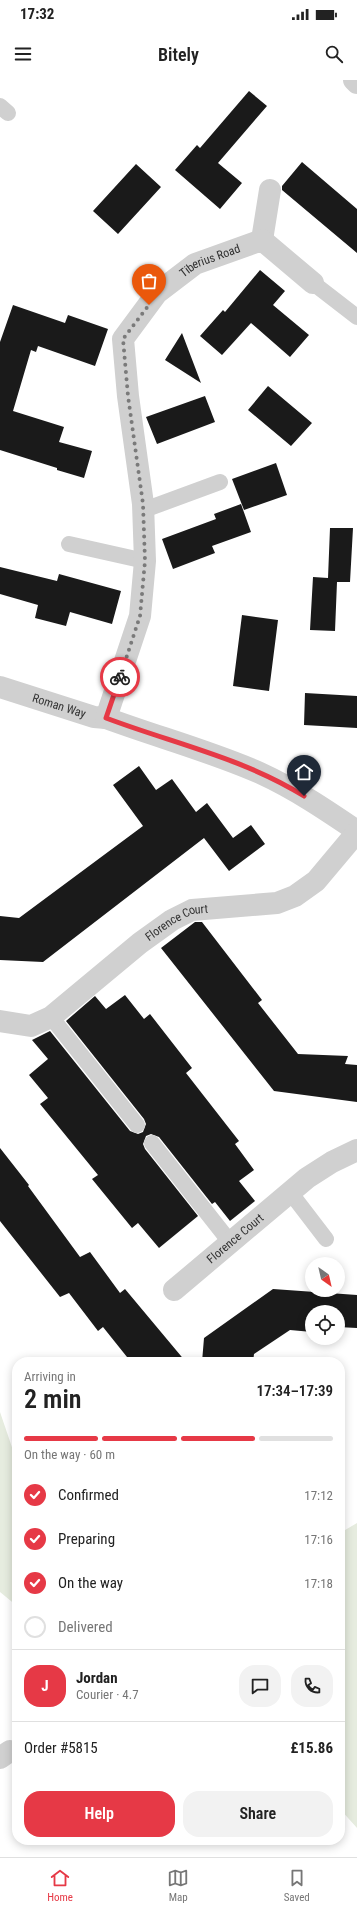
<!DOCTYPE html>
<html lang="en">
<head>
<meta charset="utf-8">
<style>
	body { margin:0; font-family:"Roboto Condensed",sans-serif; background:#f2f2f2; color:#222; height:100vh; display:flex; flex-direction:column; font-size:15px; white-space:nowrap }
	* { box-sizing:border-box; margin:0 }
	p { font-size:13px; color:#767676 }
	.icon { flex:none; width:22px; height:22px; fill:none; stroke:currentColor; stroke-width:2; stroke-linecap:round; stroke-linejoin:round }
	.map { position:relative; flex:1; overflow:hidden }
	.drawer { position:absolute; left:12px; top:1277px; width:333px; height:488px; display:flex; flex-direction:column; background:#fff; border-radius:16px; box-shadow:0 2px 10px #0003 }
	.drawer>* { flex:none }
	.needle { width:26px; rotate:146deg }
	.fabs { position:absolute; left:305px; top:1177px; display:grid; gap:8px }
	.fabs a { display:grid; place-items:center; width:40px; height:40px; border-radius:50%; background:#fff; box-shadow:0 2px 10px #0003; font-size:20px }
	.pin { position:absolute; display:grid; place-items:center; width:34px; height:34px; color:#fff; margin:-41px -17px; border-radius:50% 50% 50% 0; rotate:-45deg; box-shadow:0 0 4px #0007 }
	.pin .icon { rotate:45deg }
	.courier { position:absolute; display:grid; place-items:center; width:40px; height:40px; margin:-20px; border:3px solid #e63946; border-radius:50%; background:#fff; color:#222; box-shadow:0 1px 5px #0007 }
	.headline em { font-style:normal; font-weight:600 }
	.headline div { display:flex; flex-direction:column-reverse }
	.headline { display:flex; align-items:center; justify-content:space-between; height:68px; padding:0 12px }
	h1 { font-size:26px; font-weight:600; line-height:30px }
	.bar { display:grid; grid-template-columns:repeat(4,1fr); gap:6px 4px; align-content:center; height:48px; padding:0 12px }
	.bar i { height:5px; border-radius:3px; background:#e0e0e0 }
	.bar .active { background:#e63946 }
	.bar p { grid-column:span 4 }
	.line { display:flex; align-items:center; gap:10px; padding:0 12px; border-top:1px solid #e0e0e0 }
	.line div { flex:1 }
	.round { display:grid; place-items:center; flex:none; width:42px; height:42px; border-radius:16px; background:#f2f2f2 }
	ol { padding:0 12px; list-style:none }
	li { display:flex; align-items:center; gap:12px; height:44px }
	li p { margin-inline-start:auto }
	li .icon { padding:4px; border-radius:50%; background:#e63946; color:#fff; stroke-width:4 }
	li:last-child { color:#767676 }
	li i { width:22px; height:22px; border:2px solid #e0e0e0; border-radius:50% }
	.cta { display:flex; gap:8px; margin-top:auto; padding:8px 12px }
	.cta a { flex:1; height:46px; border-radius:16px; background:#e63946; color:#fff; font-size:16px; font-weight:600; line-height:46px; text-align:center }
	.cta a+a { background:#f2f2f2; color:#222 }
	.status { display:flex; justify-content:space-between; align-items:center; height:28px; padding:0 20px; background:#fff; direction:ltr }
	.status svg { height:11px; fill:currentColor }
	header { display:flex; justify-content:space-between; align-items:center; height:52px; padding:0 12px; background:#fff; font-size:18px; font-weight:600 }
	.tabs { display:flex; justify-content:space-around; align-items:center; height:56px; border-top:1px solid #e0e0e0; background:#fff; font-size:11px; color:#767676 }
	.tabs a { display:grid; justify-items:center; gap:2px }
	.tabs .active { color:#e63946 }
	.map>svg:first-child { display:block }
	.green { fill:#e6ecdf }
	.building { fill:#1a1a1a }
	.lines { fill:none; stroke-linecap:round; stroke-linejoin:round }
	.service { stroke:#d0d0d0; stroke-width:16 }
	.minor { stroke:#d0d0d0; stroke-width:22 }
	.done { stroke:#7a7a7a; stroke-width:4; stroke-dasharray:0 7.2 }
	.route { stroke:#e63946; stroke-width:5 }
	.labels { text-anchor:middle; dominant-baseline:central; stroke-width:4; stroke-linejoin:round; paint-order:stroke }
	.street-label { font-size:12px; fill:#333; stroke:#fff }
</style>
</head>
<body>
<div class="status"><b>17:32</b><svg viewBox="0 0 49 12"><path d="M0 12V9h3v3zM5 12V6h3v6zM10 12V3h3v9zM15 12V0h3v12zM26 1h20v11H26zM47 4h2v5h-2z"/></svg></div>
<header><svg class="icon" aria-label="menu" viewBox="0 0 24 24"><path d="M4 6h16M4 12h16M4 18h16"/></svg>Bitely<svg class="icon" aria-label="search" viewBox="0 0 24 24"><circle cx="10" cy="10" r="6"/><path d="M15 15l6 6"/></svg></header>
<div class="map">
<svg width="357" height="1777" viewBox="0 0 357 1777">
	<rect width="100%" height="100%" fill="#fff"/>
	<path class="green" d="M0,1332l17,50v144l-17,-14z
		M357,1443v305l-17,-19v-276z"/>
	<path class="building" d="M249,11l18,15 -49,57 24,20 -22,26 -45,-39 22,-25 3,3z
		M302,82l55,47v44l-75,-63v-4z
		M136,84l25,23 -43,47 -25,-23z
		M260,190l25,21 -12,14 36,30 -19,22 -39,-34 -29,32 -22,-19 23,-26 2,2z
		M13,225l52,18 3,-8 40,14 -13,37 -57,-20 -2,6 -5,-2 -18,61 51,16 -5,15 33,9 -8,27 -27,-8v-2l-57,-18v-108z
		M182,253l19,50 -36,-23z
		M268,306l44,37 -21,23 -43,-36z
		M205,316l10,26 -58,22 -11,-27z
		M276,383l11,32 -43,15 -12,-31z
		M241,424l10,28 -39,14 3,7 -42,16 -11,-30 54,-20 -2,-5z
		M330,448h23l-3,54h-13l-2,49 -25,-1 3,-53 15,1z
		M0,487l57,14 2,-7 62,17 -9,33 -42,-12 -4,14 -31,-8 3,-13 -38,-11z
		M242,535l36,5 -9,71 -36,-5z
		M305,613l52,3v32l-53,-3z
		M139,686l17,24 16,-11 24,33 11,-9 26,35 18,-13 14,19 -36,27 -25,-33 -161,124 -43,-2v-44l19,2 124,-92 -30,-41z
		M195,842h7l60,78 -4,3 40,51 50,2 -3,8 12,1v37l-83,-11 -113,-143z
		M125,915l19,24 6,-5 42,54 -6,5 53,68 -4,3 19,26 -15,11 16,20 -25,20 -15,-19 -3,2 -53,-67 -8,-3 -5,2 -3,8 2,5 53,67 -39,32 -21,-25 -6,5 -40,-49 6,-4 -58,-71 8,-6 -19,-23 19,-16 -16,-19 18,-9 80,100 8,3 5,-2 3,-8 -2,-5 -78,-98 29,-25 11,13z
		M0,1068l29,37 -1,1 52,71 10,-5 30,41 5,-4 61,73h-55l-28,-35 -5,4 -29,-38 -9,4 -60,-76z
		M273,1209l84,6v33l-19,-1v-15h-26v20l-22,-2 -36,24 -1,8h-51l2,-24z"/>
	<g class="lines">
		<path class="service" d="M0,26l8,7
			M313,203l44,34
			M144,430l76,-28
			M69,464l76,17
			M51,937l86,108
			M152,1063l78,99
			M290,1112l36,47"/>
		<g class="minor">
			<path d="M354,0l3,3"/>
			<path d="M262,160l8,-50"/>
			<path id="s1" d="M0,607l94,30 12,1c51,19 104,33 154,55 35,16 66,37 97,58"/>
			<path id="s2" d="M106,638l34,-102 5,-55 -2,-57 -15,-108 -5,-57 34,-46 38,-29 67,-24 51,43"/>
			<path id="s3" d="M0,941l31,5 20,-9 89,-74 32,-23 20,-10 85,-7 18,-7 21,-15 41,-49"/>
			<path id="s4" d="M174,1210l133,-112 25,-16 25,-12"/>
			<path d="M0,1678l10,-7"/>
		</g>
	</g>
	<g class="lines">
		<path class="done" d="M120,597l20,-61 5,-55 -2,-57 -15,-108 -5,-57 26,-34"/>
		<path class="route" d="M120,597l-14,41c66,25 137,40 198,78"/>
	</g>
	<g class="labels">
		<g class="street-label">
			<text stroke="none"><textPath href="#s2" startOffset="506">Tiberius Road</textPath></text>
			<text stroke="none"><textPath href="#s1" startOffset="62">Roman Way</textPath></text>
			<text stroke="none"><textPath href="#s3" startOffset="212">Florence Court</textPath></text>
			<text stroke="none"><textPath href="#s4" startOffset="80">Florence Court</textPath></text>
		</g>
	</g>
</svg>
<div class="fabs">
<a><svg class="needle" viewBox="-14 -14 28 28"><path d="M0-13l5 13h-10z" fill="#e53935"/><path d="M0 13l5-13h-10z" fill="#767676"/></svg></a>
<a><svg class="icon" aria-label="locate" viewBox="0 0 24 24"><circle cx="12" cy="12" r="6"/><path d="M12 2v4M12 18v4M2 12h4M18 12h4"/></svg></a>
</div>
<div class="pin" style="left:149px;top:225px;background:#ea580c"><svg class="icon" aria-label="bag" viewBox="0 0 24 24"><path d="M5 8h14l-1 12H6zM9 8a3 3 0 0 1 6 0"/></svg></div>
<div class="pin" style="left:304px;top:716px;background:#1f2937"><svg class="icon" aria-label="home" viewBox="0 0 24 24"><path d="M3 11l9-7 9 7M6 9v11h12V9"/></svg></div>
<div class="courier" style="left:120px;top:597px"><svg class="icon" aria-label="bike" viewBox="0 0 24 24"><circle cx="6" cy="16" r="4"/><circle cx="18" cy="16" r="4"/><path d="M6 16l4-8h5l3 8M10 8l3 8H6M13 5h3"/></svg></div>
<section class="drawer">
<div class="headline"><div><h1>2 min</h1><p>Arriving in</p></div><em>17:34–17:39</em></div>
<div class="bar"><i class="active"></i><i class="active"></i><i class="active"></i><i></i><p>On the way · 60 m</p></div>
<ol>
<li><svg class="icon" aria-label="check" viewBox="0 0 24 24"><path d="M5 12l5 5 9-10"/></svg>Confirmed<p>17:12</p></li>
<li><svg class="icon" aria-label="check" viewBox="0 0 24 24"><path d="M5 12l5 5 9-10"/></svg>Preparing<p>17:16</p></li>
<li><svg class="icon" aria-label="check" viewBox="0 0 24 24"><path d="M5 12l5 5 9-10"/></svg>On the way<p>17:18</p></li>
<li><i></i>Delivered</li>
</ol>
<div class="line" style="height:72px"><b class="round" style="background:#e63946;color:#fff">J</b><div><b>Jordan</b><p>Courier · 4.7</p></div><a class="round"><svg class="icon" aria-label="chat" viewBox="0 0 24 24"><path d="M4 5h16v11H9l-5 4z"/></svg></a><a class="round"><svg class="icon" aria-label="phone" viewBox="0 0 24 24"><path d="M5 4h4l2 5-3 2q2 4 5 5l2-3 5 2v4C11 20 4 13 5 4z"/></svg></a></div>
<div class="line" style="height:52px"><div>Order #5815</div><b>£15.86</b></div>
<div class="cta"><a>Help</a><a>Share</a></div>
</section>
</div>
<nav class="tabs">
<a class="active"><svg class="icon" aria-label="home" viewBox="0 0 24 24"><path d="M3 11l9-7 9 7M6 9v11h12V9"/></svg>Home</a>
<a><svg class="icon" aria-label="map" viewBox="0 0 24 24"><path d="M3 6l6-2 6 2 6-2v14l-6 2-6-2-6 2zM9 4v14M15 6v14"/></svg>Map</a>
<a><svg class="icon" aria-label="saved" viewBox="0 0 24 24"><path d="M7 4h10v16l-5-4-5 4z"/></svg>Saved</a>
</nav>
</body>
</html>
